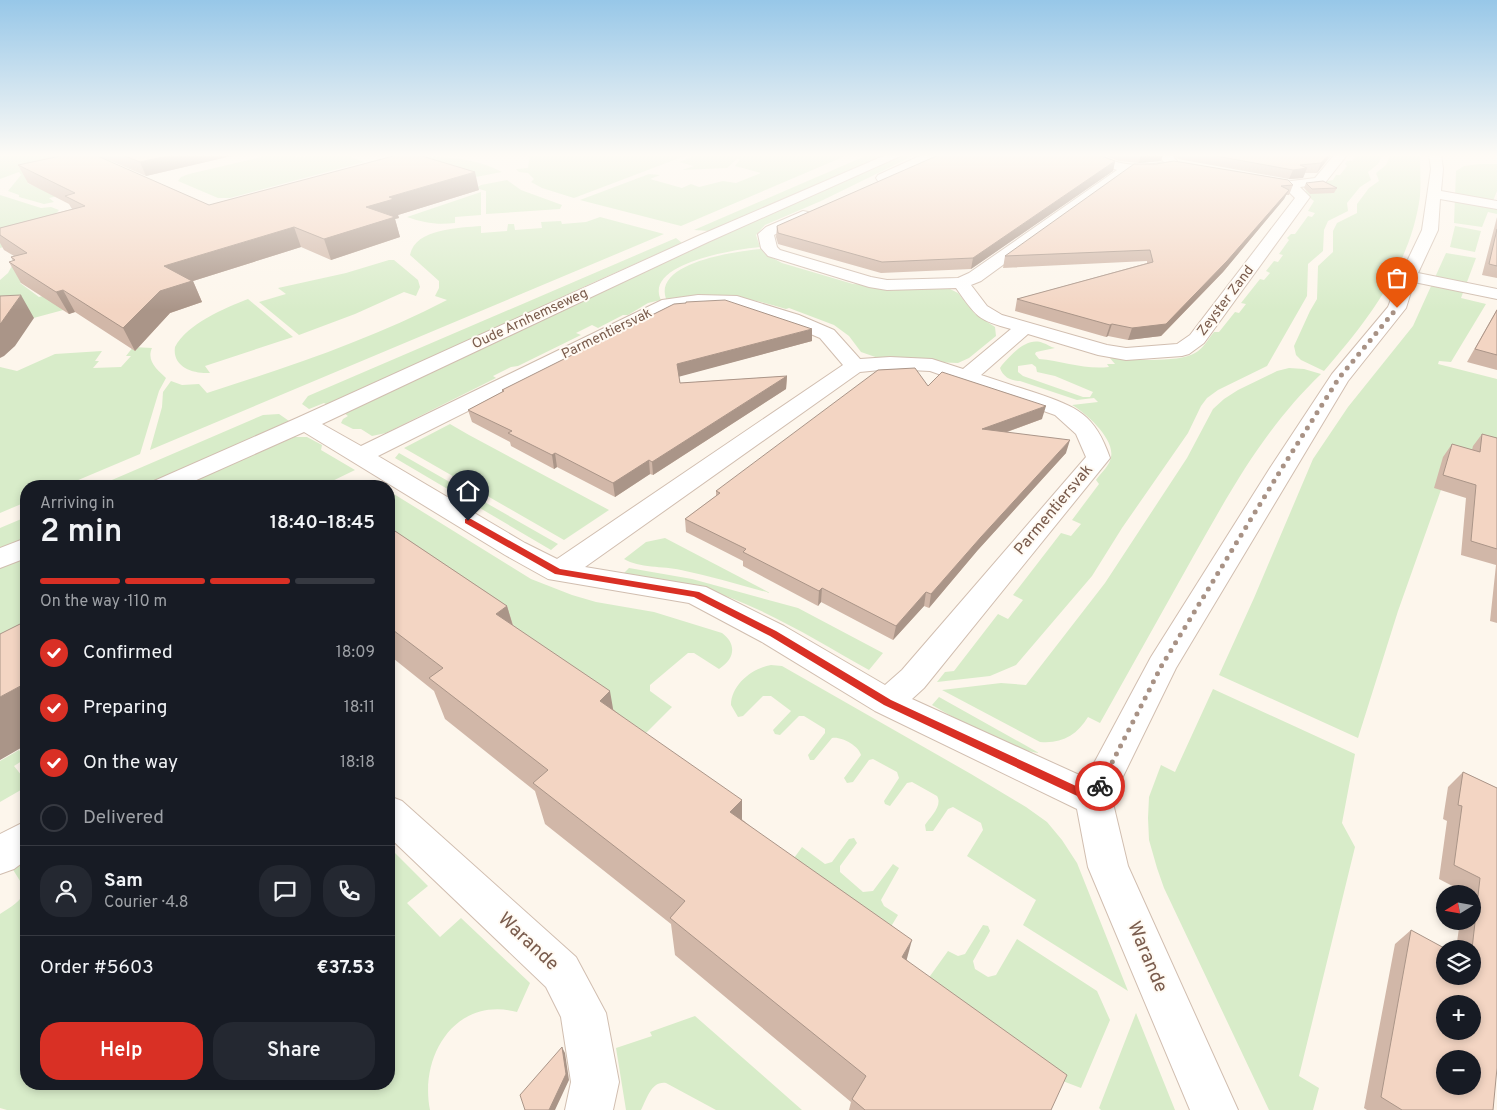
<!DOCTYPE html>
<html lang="en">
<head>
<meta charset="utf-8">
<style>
	body { margin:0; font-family:Overpass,sans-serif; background:#242831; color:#f1f3f6; height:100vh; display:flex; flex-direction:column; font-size:19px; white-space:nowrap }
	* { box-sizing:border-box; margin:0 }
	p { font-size:16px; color:#9ea1a6 }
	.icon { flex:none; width:28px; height:28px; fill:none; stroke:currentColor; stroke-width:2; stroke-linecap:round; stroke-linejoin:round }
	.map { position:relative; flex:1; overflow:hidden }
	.panel { position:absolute; left:20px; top:480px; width:375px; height:610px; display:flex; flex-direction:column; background:#171b24; border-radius:20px; box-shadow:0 2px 8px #0003 }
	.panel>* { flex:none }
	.needle { width:32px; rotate:259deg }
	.controls { position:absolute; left:1436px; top:885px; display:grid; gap:10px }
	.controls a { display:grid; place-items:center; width:45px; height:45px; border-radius:50%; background:#171b24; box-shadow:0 2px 8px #0003; font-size:25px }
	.pin { position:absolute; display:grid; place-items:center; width:42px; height:42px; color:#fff; margin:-51px -21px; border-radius:50% 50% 50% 0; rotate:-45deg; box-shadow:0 0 5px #0007 }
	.pin .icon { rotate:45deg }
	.courier { position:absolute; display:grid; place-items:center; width:50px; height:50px; margin:-25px; border:4px solid #d93025; border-radius:50%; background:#fff; color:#222; box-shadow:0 1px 6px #0007 }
	.overview em { font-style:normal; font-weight:600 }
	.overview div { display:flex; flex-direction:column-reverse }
	.overview { display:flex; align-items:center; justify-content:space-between; height:85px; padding:0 20px }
	h1 { font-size:32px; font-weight:600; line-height:38px }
	.bar { display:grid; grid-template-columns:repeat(4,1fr); gap:8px 5px; align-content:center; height:60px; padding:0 20px }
	.bar i { height:6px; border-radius:4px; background:#363941 }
	.bar .current { background:#d93025 }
	.bar p { grid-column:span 4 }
	.line { display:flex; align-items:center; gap:12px; padding:0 20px; border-top:1px solid #363941 }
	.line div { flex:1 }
	.round { display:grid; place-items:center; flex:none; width:52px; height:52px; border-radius:20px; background:#242831 }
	ol { padding:0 20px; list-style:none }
	li { display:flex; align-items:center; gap:15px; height:55px }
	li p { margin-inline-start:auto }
	li .icon { padding:5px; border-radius:50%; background:#d93025; color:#fff; stroke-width:4 }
	li:last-child { color:#9ea1a6 }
	li i { width:28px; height:28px; border:2px solid #363941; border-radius:50% }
	.cta { display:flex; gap:10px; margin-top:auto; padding:10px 20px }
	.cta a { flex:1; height:58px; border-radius:20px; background:#d93025; color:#fff; font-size:20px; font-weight:600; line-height:58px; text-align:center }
	.cta a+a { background:#242831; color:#f1f3f6 }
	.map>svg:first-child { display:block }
	.green { fill:#d8ecc9; fill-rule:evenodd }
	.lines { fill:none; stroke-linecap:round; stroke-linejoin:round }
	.minor-casing { stroke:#d1beb0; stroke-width:2 }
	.minor { fill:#fff; fill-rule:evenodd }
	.wall { fill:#d1b7a8 }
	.shaded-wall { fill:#aa9588 }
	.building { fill:#f3d5c3; stroke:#aa9588; fill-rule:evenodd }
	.route { fill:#d93025 }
	.done { stroke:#a89285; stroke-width:5; stroke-dasharray:0 9 }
	.labels { text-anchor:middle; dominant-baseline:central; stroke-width:4; stroke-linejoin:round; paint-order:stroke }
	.far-street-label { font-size:14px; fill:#7a5c4d; stroke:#fffaf3 }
	.street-label { font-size:16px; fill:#7a5c4d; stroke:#fffaf3 }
	.near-street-label { font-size:19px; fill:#7a5c4d; stroke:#fffaf3 }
</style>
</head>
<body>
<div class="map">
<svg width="1497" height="1110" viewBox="0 0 1497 1110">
	<rect width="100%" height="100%" fill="#fdf6ec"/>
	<path class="green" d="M0,154h71l24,3 4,-3 19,6 -91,23 16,7 86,-10 -80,18 5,4 -10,2 -25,-7v-2l-11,-4 13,-16 -2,-3 -19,7z
		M274,154l25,3 44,-3 21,8 -134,36h-12l-40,-17 3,-4 8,-3z
		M530,154h160l-116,44 -32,-10 -11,-6 3,-3 -6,-6 -9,-1 -3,-3 12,-1z
		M698,154h152l-169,72 -101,-26 69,-26 11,1 -10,4 32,9 9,-4 8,3 24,-6 13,2 25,-10 -26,-7 5,-7h-3l-10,9 -45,2 12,-4 -15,-4z
		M870,154h19l-180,77 -15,-1z
		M907,154h10l-96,47 -56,24 -9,10 4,12c-22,2 -117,16 -99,53l-13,3 -20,12h-5l-25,13 -6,-3 -16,8 5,2 -63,31 -7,1 -18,9 3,2 -110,55 -14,3 -11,-7h-8l-12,-6 2,-4 5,-3 -4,-3 284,-136z
		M1357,154h26l-5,10 -10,8 3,8 -11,7 -13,16 1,8 -20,10 -4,9 -1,21 -15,13 -1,32 -40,70 -49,24 -11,8 -6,8 -13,27 -66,95 -30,48 -76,89 -26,11 -53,6 8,-10 9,-1 44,-57 10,5 15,-19 -10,-5 48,-62 10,3 10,-12 -9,-4 27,-36 -3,-4c5,-7 14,-15 15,-23 4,-18 -25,-44 -39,-52l26,-3 -4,-4 -17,2 -57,-19c-9,0 -17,-4 -20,-13l2,-3c9,-10 25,-29 41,-22 4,1 7,4 12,5l-19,4 -1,2 4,5c24,2 46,11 70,8l-2,-3h8l-6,-7c19,3 70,6 86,-4 8,-4 13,-14 19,-21h5l16,-20 4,1 7,-9 -5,-1 19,-24 4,1 6,-7 -4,-2 8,-10 4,1 5,-7 -4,-1 10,-14 -2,-2 4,-4h4l13,-18 4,1 3,-4 -7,-2 6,-10 -10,-8 7,-9 22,-4 3,-5h4l7,-9 -2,-2 2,-3h5zM1032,364l4,3 1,5 18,4 38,16 -3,5h-7l-60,-21 -5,-4v-6z
		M1391,154h29c0,14 1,29 0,42 -9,69 -52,124 -96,175l-23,-11 -5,-5 -2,-9 16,-35 7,-12 1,-33 15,-14v-21l4,-8 20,-10v-9l12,-16 10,-7 -3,-8 10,-8z
		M420,157c26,-1 58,2 82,15l-58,11z
		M1480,164h17v27l-6,15 6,2v6l-9,-2 -6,15 -28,-4 2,-52 8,-5z
		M507,180l14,10 41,15 -2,4 -74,5v-23l-10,-3 5,-3z
		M481,192v23l-26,2v6c-18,2 -31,0 -48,-6z
		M0,195l41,13 10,-1 8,3 -24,28 -35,10z
		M600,217l64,17 -514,216 12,-43 1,-15 8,-11 11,4 17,-1 8,9c81,-26 163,-53 240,-93l-12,-4 4,-8v-7l-29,-26c5,-27 50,-27 71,-29v7l26,-2 1,-7h6l1,6 27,-2 -1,-6 20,-1 1,3 24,-2z
		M1455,226l26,5 -6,21 -25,-5z
		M676,238l6,5 -90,40 -262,123 -6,-3 -15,6 -7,-5 6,-8z
		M761,249l4,5 17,9 71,21 97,5 8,4 17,21 20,13 1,9 -27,22 -11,5 -74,-3 -23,-8 -12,-16 -15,-11 -45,-17 -3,1c-41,-13 -77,-18 -120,-10 -13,-37 72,-48 95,-50z
		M1446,253l30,5 -15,40 25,6 -35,58 -12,-1 -1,3 59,15v79l-44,-2 -55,155 -40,127 -139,-63 35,-77 59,-139 35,-52 65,-81z
		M389,260h5l24,20 2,7 -4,9 -12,-4 -49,22 -56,21 -40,-33 27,-8 -8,-6 68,-15z
		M14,262l13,19 -7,2 19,14 7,-2 21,14 -52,14 -15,-3v-40l8,-7z
		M248,299l45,38 -88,29 5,7c-17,1 -38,-6 -35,-26 12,-23 50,-39 73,-48z
		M133,347l19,1c-6,13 6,22 14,30l-7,13 -19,63 -76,32h-38v16l-26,11v-146l17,4 38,-17 47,-3 -7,10h4l-6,7 28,-1 10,-11h-5z
		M1289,368l15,1 17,5c-57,55 -90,116 -128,183 -31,55 -62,111 -93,166l-12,-6c-11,18 -26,27 -48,25l-98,-52 59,-7 25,2 79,-102 82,-125 26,-49 11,-10 14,-9 39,-19z
		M279,414l13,9 -144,63h-50l165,-71z
		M450,424l19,11 140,75 -45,30 -160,-92z
		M294,437h13l15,8 -1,5 34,20 -33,16h-140z
		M399,453l159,91 -7,6 -156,-92z
		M389,491l142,88 41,16 24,7 58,10 68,21c15,11 13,26 -3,36l-25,-16h-6l-38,32v6l22,16 -26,26 -257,-177z
		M26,517v22l-26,11v-22z
		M665,538l105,55c-30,-8 -59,-17 -89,-23 -18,-4 -42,-2 -57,-11l22,-17z
		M26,555v90l-26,13v-92z
		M629,568l63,11 106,29 85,45 -14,17c-48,-27 -94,-56 -146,-75 -32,-11 -67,-15 -100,-21z
		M771,665l11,1 189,108 55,33 21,15 15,18 15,23 51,128 -105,-66 13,-25 -69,-44 16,-26 -2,-7 -28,-16 -5,2 -15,22h-7l-1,-6c5,-8 18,-19 12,-29l-25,-14 -5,1 -17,23 -5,-2 -1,-3 15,-23 -2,-6 -24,-13 -4,1 -16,22 -6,1 -3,-5 17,-23c-2,-9 -20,-19 -29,-17l-18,22h-4l-2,-5 17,-22v-4l-21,-13h-5l-19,19 -5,-1 -2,-4 18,-19 -20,-15h-8l-20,20 -5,1 -7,-12c0,-20 21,-37 40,-40z
		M1213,689l142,65 -13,69 13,24 -56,229 20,12 -6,22h-44l-105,-222 -7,-20 -8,-28 -1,-22 1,-21 12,-32 14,7z
		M939,697l100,56c-39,-5 -73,-29 -107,-48z
		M19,750l6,9 -11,7 12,15v6l-26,15v-41z
		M854,838l3,5 -17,23v6l23,20 10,-1 20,-27 6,4 -18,32 3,6 14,9 -17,28 -97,-71 18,-25 23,17 7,-2 17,-23z
		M389,847l39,39 -21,17 33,34 21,-19 69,65 -13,29c-61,-16 -98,43 -87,98h-423l-7,-2v-194c10,-7 22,-12 25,-25l-13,-21 11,-7 3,6v217h363z
		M983,925l5,1 2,5 -17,30 2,8 13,8 8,-2 21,-36 80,52 13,29 -29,68 -63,-24 -108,-60 38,-53 10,5 7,-2z
		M1136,1013l39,97h-74l-2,-2z
		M695,1016l107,94h-86l-50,-27c-15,-2 -19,16 -25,27h-15l-10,-62 36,-12 -2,-4z"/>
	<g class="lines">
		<g class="minor-casing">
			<path id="minor" d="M888,154h17l-197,88 -386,182 39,22 301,-146 36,-5 39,1 62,19 35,15 26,29 30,-2 42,2 31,10 48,-40c-34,-9 -35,-13 -55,-41l-69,2 -18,-3 -101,-31 -7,-8 -3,-14 8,-7 37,-16 5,1 2,3 -2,3 -34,17 3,12 3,3 91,27 16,3 71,-2 11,-5 148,-103 -23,-8 -7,-8c14,0 14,4 26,7 15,5 36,5 51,1l-7,-8h14l6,7 -3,6 -21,5h-22l-150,109 -10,4 16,21 15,9 105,30 19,3 51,-4 13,-9 105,-137 -13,-13 2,-3 31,-4 20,-24h13l-24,30 -24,3 10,10 -106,146 -15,11 -7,2 -56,4 -28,-5 -70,-21 -47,41c18,6 36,12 55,18 41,14 59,21 74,65l-186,230 -12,11 174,79 65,-121 119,-189 62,-94 56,-67 12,-31 22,-46 9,-61 -2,-15h12l2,15 -2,22 56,10v8l-57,-10 -2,31 -20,43 79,16v10l-83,-17 -8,26 -58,73 -172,287 -64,131 16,67 110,244h-48l-102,-243 -11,-58 -202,-98 -113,-69 -73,-39 -141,-24 -43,-24 -201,-123 -121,54h-32l3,-5 143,-63 401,-182zM698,305h32l55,18 35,15 23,27 -286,194 -32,-16 -147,-87 294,-147zM890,369l40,2 125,44 21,19 10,23 -184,213 -17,15 -101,-59 -78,-39 -121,-20 275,-195z
				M924,154h16l-52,27h-10l-2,-3 2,-3z
				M26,538v20l-26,10v-20z
				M389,796l13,5 174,156 30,56 13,69 -6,28h-48l6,-28 -10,-65 -15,-30 -157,-150z
				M26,821v39l-12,9 -14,5v-40z"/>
		</g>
		<use href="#minor" class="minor"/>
	</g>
	<path class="wall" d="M95,154h145l-94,22z
		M1101,154h62l-2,7 -22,2 -20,-2z
		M1173,154h159l-15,19h-12l-2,5 -14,1 -111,-20z
		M1115,161l-2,10 -142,98 -90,4 -103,-29 -2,-7 1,-11z
		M18,165l191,40 270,-15 -81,25 1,3 -4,1 5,18 -69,23 -30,-13 -108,34 9,21 -32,11 -35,38 -60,-39 -6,2 -48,-31 -12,-21 4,-1 -2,-4 3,-1 -10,-6 -4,-7v-15l72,-19 -3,-5 -41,-21z
		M1288,180l5,5 -4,10h-3l-2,4 -61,73 -62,64 -33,4 -20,-4 -2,1 -91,-26 2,-12 130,-36v-2l-144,7 2,-12z
		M1306,183l31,5 -3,5 -24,1 -6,-6z
		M1497,217v61l-15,-3z
		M686,303l126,38 -133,35 1,7 107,-7 -1,13 -133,86 -3,-1 -35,23 -58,-30 -3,2 -43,-23 -1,-4 -38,-20 -4,-12 34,-18v-2z
		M1497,309v61l-30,-8z
		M928,386l114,33 -35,13 59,21 -89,98 -48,57 -5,-2 -31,34 -72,-38 -3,4 -75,-40v-5l-57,-29 -1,-13 31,-23v-5z
		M1482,434l15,4v185l-7,-2 6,-56 -35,-10 5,-57 -32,-10 9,-31 9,-13 20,6 1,-4z
		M389,527l118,79 6,19 101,85 293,250 144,150h-202l2,-8 -176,-147 -4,-31 -126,-100 -10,-33 -90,-72 -11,-28 -45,-36z
		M1463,772l34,16 -4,322h-126l-3,-2 31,-164 16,-14 61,46v-27h-16l4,-28h12v-27h-9l1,-2 -25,-13 8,-58 -4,-2 5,-32z"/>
	<path class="shaded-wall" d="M176,154h64l-94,22 -6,-14z
		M1141,154h22l-2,7 -22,2z
		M1329,154h3l-15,19 4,-10z
		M1115,161l-2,10 -142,98 2,-11z
		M1307,168l-4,10 -14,1 4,-9z
		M475,172l4,18 -81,25 1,3 -4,1 5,18 -69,23 -7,-21 42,-32 23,-10z
		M1289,190l-5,9 -61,73 -62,64 -33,4 4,-12z
		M294,227l7,20 -108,34 9,21 -32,11 -35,38 -12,-23 41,-62z
		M63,290l12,22 -6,2 -13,-22z
		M21,295l13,23 -19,28 -11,10 -4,2v-34z
		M1112,324l-4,12 -2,1 4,-12z
		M812,329v12l-134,36 -1,-13z
		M787,376l-1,13 -133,86 -1,-13z
		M1046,406l-4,13 -63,23 3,-13z
		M1070,440l-4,13 -89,98 -48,57 2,-14 50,-57z
		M555,453l2,14 -3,2 -2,-14z
		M649,460l1,14 -35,23 -2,-14z
		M822,588l-1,14 -3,4 1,-15z
		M926,592l-2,14 -31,34 3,-14z
		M507,606l12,41 -23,-33z
		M26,683v62l-26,15v-63z
		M610,691l7,41 -17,-31z
		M742,800v39l-12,-27z
		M912,940l-10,37v-20z
		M562,1047l3,6 4,27 -14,30h-6z"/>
	<path class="building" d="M70,154h23l116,51 192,-51h14l60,18 -86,25 5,2 -28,8 29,10 -71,22 -30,-12 -130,39 28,15 -32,10 -37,37 -60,-38 -7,2 -47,-30 6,-2 -4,-3 16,-4 -27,-18v-7l85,-22 -20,-10 10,-3 -57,-28z
		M120,154h56l-36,8z
		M941,154h155l19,7 -142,97 -91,4 -104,-29 -1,-7z
		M1205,154h124l-8,9 -21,2 7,3 -14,2z
		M1174,161l114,19 5,5 -12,1 8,4 -62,71 -61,63 -34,4 -20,-4 -2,1 -93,-26 136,-37 -3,-12 -145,6 129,-92h22z
		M1323,181l14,7 -25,1 -6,-6z
		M1497,229v37l-8,-2z
		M21,295l-20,28 -1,1v-28z
		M725,300l87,29 -135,35 3,19 107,-7 -135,86 -3,-2 -36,23 -58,-30 -3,2 -44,-22 4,-2 -44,-21 36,-19 -2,-1 172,-86 12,-1v-1z
		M1497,310v45l-22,-6z
		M915,368l13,18 14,-14 104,34 -64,23 88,11 -89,97 -50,57 -5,-2 -30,34 -74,-38 -3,3 -76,-39 3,-3 -61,-30 35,-26 -4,-2 162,-121z
		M1482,434l15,4v111l-26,-8 5,-56 -33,-10 9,-31 28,8z
		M320,482l7,4h-16z
		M389,527l118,79 -11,8 114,77 -10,10 142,99 -12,12 182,128 -10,17 165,118 -16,35h-186l-13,-11 14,-23 -196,-158 15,-17 -152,-118 15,-13 -119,-92 14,-10 -54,-41z
		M26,621v62l-26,14v-63z
		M1463,772l34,16v280l-4,42h-91l-21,-13 30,-167 35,19h-1v27h27v-27l8,-71 -26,-13 8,-59 -4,-1zM1445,1004h27v27h-27zM1445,1059h27v27h-27z
		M562,1047l4,27 -17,36h-24l-5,-15z"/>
	<linearGradient id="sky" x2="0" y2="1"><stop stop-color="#97c7e8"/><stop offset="0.5" stop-color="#fefbf6"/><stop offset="1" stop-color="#fefbf6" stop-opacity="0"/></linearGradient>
	<rect width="1497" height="310" fill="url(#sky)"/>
	<path class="route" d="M465,519h6l89,50 139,23 77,39 115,69 200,93 6,-10h7l2,3 -8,16h-8l-206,-97 -114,-69 -76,-39 -139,-23 -90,-51z"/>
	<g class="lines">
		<path class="done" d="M1100,786l62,-121 120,-197 57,-90 58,-70"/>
	</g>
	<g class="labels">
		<g class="far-street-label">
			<text transform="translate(1226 301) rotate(-53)">Zeyster Zand</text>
			<text transform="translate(530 319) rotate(-25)">Oude Arnhemseweg</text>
			<text transform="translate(607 334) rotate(-26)">Parmentiersvak</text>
		</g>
		<g class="street-label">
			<text transform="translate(1054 510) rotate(-50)">Parmentiersvak</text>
		</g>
		<g class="near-street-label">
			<text transform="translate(528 942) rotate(43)">Warande</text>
			<text transform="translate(1147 957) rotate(67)">Warande</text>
		</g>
	</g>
</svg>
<div class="controls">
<a><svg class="needle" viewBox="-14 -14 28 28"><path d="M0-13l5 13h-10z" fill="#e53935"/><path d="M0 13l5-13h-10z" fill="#9ea1a6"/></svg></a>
<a><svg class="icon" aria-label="layers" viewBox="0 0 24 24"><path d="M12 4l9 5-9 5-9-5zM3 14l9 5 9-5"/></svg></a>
<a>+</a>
<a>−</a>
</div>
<div class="pin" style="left:1397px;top:308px;background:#ea580c"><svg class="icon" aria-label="bag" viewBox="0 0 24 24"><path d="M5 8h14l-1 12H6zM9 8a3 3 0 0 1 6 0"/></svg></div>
<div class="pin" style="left:468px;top:521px;background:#1f2937"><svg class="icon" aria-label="home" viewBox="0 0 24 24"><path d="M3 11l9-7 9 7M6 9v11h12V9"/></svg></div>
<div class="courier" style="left:1100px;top:786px"><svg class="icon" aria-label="bike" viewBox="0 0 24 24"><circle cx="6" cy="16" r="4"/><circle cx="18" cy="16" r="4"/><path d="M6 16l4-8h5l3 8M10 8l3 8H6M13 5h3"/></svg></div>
<section class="panel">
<div class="overview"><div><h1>2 min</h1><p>Arriving in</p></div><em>18:40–18:45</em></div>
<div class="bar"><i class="current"></i><i class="current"></i><i class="current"></i><i></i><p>On the way · 110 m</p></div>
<ol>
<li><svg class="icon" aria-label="check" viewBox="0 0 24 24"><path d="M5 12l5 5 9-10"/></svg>Confirmed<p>18:09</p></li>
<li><svg class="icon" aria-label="check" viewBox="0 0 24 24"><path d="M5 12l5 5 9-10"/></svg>Preparing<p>18:11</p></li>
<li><svg class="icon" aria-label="check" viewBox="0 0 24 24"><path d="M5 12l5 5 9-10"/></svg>On the way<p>18:18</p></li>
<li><i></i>Delivered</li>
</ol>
<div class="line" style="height:90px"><a class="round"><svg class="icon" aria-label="person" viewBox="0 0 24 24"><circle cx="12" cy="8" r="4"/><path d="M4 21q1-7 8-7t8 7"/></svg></a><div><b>Sam</b><p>Courier · 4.8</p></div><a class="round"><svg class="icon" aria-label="chat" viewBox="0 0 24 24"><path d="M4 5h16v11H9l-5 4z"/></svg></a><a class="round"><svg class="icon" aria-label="phone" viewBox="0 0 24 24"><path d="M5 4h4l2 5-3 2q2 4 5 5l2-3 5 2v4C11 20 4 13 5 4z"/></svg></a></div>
<div class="line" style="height:65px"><div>Order #5603</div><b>€37.53</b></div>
<div class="cta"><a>Help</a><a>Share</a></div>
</section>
</div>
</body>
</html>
